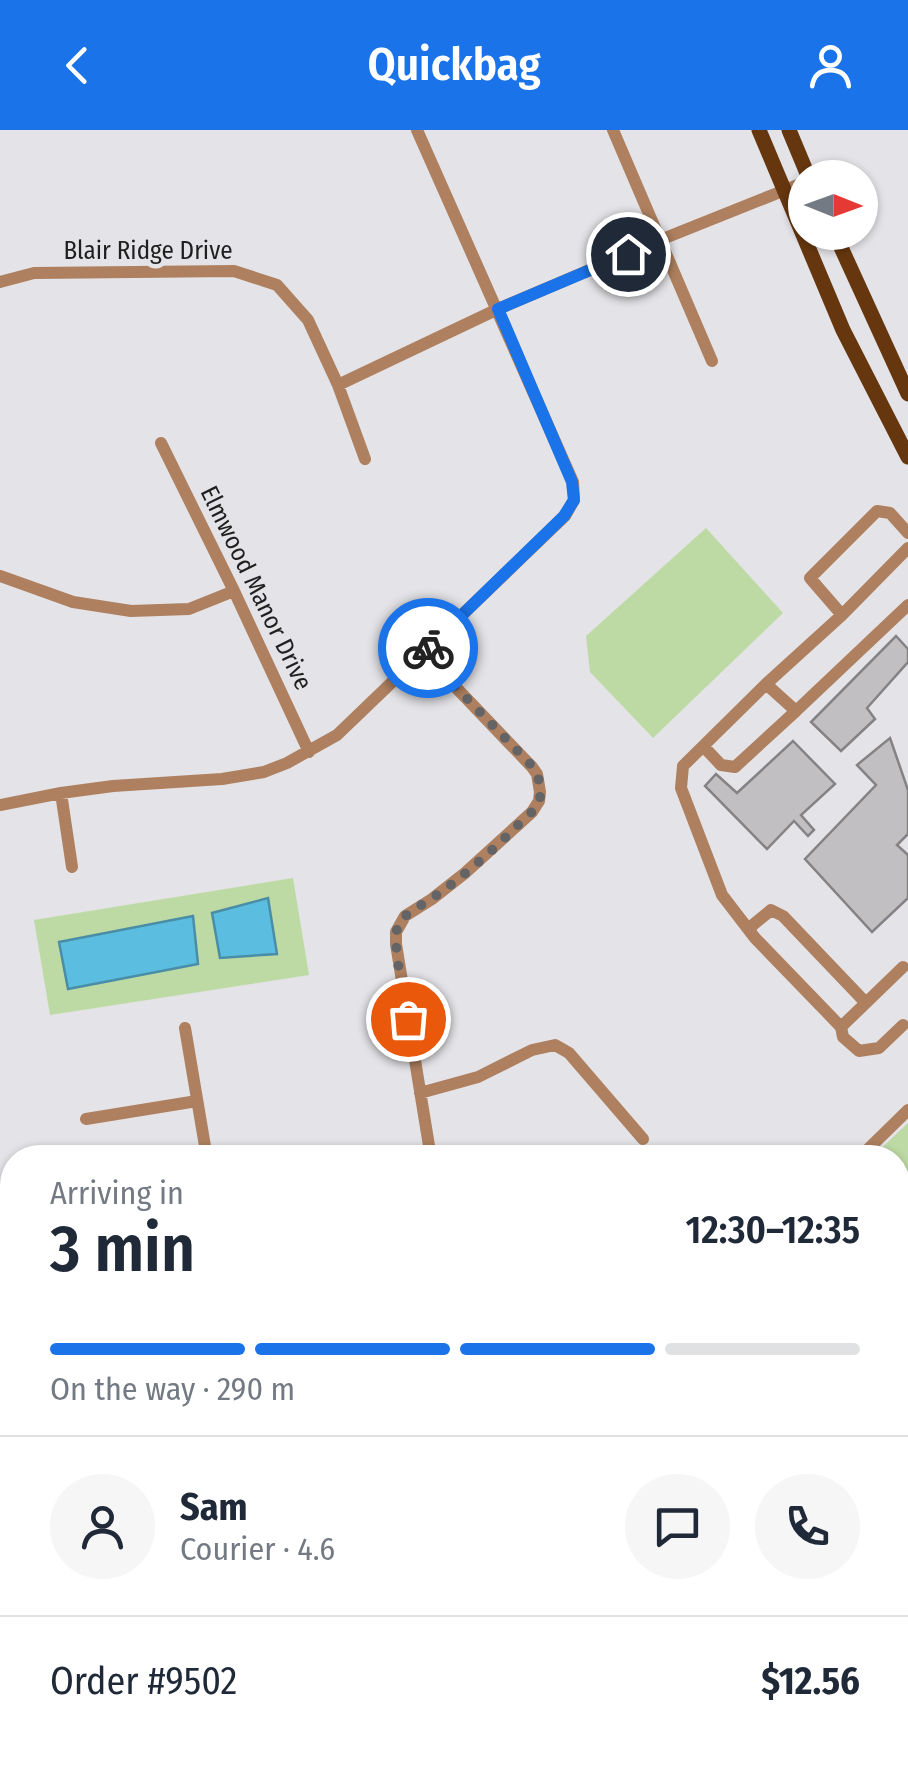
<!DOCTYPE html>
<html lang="en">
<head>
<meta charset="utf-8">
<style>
	body { margin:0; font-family:"Fira Sans Condensed",sans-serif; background:#f6f6f7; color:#1f2937; height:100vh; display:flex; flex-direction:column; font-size:38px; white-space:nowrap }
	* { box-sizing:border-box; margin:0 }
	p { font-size:32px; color:#747a83 }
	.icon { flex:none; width:55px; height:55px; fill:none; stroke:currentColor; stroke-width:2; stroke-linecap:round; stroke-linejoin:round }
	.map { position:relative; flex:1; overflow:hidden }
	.sheet { position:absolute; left:0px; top:1015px; width:910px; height:622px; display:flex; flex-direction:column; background:#fff; border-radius:40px 40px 0 0; box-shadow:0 2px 8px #0004 }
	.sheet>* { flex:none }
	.needle { width:65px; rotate:91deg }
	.controls { position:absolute; left:788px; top:30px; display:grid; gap:20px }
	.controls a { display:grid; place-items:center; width:90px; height:90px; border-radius:50%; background:#fff; box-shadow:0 2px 8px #0004; font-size:50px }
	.pin { position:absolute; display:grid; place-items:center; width:85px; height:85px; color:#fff; margin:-42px; border:5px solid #fff; border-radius:50%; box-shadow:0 2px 10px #0007 }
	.courier { position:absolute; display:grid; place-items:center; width:100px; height:100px; margin:-50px; border:8px solid #1a73e8; border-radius:50%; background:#fff; color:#222; box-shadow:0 2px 12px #0007 }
	.summary em { font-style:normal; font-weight:600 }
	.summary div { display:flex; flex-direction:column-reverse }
	.summary { display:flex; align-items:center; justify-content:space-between; height:170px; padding:0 50px }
	h1 { font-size:65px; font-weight:600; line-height:75px }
	.bar { display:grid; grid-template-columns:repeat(4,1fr); gap:15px 10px; align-content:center; height:120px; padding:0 50px }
	.bar i { height:12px; border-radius:8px; background:#e0e1e3 }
	.bar .selected { background:#1a73e8 }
	.bar p { grid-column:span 4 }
	.line { display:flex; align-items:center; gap:25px; padding:0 50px; border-top:2px solid #e0e1e3 }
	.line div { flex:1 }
	.round { display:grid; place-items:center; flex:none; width:105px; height:105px; border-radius:52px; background:#f6f6f7 }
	header { display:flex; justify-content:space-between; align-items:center; height:130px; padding:0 50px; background:#1a73e8; color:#fff; font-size:45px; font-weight:600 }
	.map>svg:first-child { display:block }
	.green { fill:#bedaa4 }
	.forest { fill:#8bae68 }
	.water { fill:#5bbde0; stroke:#498ea6; stroke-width:2.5 }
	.building { fill:#c2bfc2; stroke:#858284; stroke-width:2.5 }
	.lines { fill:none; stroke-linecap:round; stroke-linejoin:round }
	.path { stroke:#8b8b8d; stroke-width:2.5; stroke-dasharray:10 5; stroke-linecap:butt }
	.minor { stroke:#ae805f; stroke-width:12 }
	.major { stroke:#66370f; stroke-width:15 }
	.done { stroke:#646466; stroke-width:10; stroke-dasharray:0 18 }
	.route { stroke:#1a73e8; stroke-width:12 }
	.labels { text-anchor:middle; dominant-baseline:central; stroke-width:9; stroke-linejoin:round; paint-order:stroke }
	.street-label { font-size:25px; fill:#1f1f20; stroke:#e4e3e7 }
</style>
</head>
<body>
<header><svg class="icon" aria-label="back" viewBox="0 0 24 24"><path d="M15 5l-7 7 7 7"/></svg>Quickbag<svg class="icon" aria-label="person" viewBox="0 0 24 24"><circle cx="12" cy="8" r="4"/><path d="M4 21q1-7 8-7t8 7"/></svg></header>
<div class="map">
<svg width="908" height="1637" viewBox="0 0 908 1637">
	<rect width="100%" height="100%" fill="#e4e3e7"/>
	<path class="green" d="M706,398l77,85 -130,125 -63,-66 -4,-36z
		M293,748l16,97 -259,40 -16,-95z
		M908,993v65l-10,2v-32l-26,-1z"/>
	<path class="forest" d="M908,1261v52l-10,10v-60z
		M257,1625h52l-12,12h-53z
		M594,1625h83l2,12h-71z
		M694,1625h35l4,12h-37z"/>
	<path class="water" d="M268,768l9,56 -57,4 -8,-45z
		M193,786l5,48 -130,25 -9,-47z"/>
	<path class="building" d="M896,506l12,13v13l-41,46 8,11 -34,32 -30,-29z
		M890,608l18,52v44l-11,11 11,10v43l-36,34 -67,-73 71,-74 -19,-20z
		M793,611l42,43 -34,31 13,15 -6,6 -14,-15 -27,28 -62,-63 11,-12 21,19z
		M12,1519v38l-12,3v-39z"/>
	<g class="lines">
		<path class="path" d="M668,1625l3,12"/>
		<path class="minor" d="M613,0l99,231
			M0,152l34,-9 200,-2 43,14 31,35 30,65 27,74
			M338,255l160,-76 162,-69 145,-58
			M161,313l73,148 75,161
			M908,418l-66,67 -76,69 30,27 112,-106
			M0,446l73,26 58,9 58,-2 45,-18
			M842,485l-32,-37 67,-67 13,2 18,20
			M423,523l109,114 5,7 3,18 -1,9 -7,11 -67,61 -33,26 -27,17 -9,16v12l35,214
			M766,554l-83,82 -2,22 41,107 33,43 86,89
			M703,616l18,19 14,2 61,-56
			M61,663l11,74
			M0,675l61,-12 52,-7 109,-7 42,-7 23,-9 50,-28 228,-219 9,-16 -1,-18 -156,-352
			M748,799l23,-19 12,6 83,87
			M903,895l-24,23 -20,3 -16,-14 -2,-10 62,-60
			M185,898l22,130
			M420,963l58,-16 54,-27 23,-5 14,8 74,86
			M86,989l111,-18
			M859,1028l49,-48
			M898,1074l10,-1
			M0,1157c4,21 11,43 0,62
			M898,1191l10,-2
			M898,1444l10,-11
			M685,1625l2,12
			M228,1637l13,-12
			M420,1637l12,-12
			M820,1637l1,-12"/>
		<path class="major" d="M759,0l84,200 65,127
			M789,0l20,48
			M834,102l74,162
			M898,1232l10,-2
			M898,1255l10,-2
			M0,1366l12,-3
			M0,1397l12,-1"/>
	</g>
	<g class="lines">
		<path class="done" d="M408,889c-3,-21 -17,-76 -10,-93 6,-14 24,-20 36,-29 30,-21 57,-45 83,-71 7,-7 17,-14 21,-23 6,-12 1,-26 -6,-37l-109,-113 5,-5"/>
		<path class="route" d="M428,518l136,-132 10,-16 -2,-18 -74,-173 130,-55"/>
	</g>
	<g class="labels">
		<g class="street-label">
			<text x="148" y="121">Blair Ridge Drive</text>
			<text transform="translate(256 458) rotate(64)">Elmwood Manor Drive</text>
		</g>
	</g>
</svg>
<div class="controls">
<a><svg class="needle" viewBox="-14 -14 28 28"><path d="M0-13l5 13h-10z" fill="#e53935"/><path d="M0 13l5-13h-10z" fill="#747a83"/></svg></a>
</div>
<div class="pin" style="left:408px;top:889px;background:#ea580c"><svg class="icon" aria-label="bag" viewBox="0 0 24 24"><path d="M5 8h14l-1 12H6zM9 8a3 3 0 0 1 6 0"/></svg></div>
<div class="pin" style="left:628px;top:124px;background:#1f2937"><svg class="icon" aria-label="home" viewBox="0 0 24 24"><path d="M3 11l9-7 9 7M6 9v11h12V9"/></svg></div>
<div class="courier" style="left:428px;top:518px"><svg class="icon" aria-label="bike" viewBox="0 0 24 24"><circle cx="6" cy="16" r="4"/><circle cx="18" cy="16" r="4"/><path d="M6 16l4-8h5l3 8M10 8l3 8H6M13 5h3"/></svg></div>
<section class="sheet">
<div class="summary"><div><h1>3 min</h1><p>Arriving in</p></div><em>12:30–12:35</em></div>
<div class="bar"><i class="selected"></i><i class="selected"></i><i class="selected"></i><i></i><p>On the way · 290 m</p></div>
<div class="line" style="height:180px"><a class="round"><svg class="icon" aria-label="person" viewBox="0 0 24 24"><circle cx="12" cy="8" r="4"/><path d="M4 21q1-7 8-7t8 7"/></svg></a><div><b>Sam</b><p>Courier · 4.6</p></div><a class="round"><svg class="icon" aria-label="chat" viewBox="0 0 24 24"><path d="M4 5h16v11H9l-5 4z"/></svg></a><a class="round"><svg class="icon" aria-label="phone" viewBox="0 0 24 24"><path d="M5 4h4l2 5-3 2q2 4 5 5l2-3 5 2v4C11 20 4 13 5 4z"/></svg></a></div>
<div class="line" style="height:130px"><div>Order #9502</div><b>$12.56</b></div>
</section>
</div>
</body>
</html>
